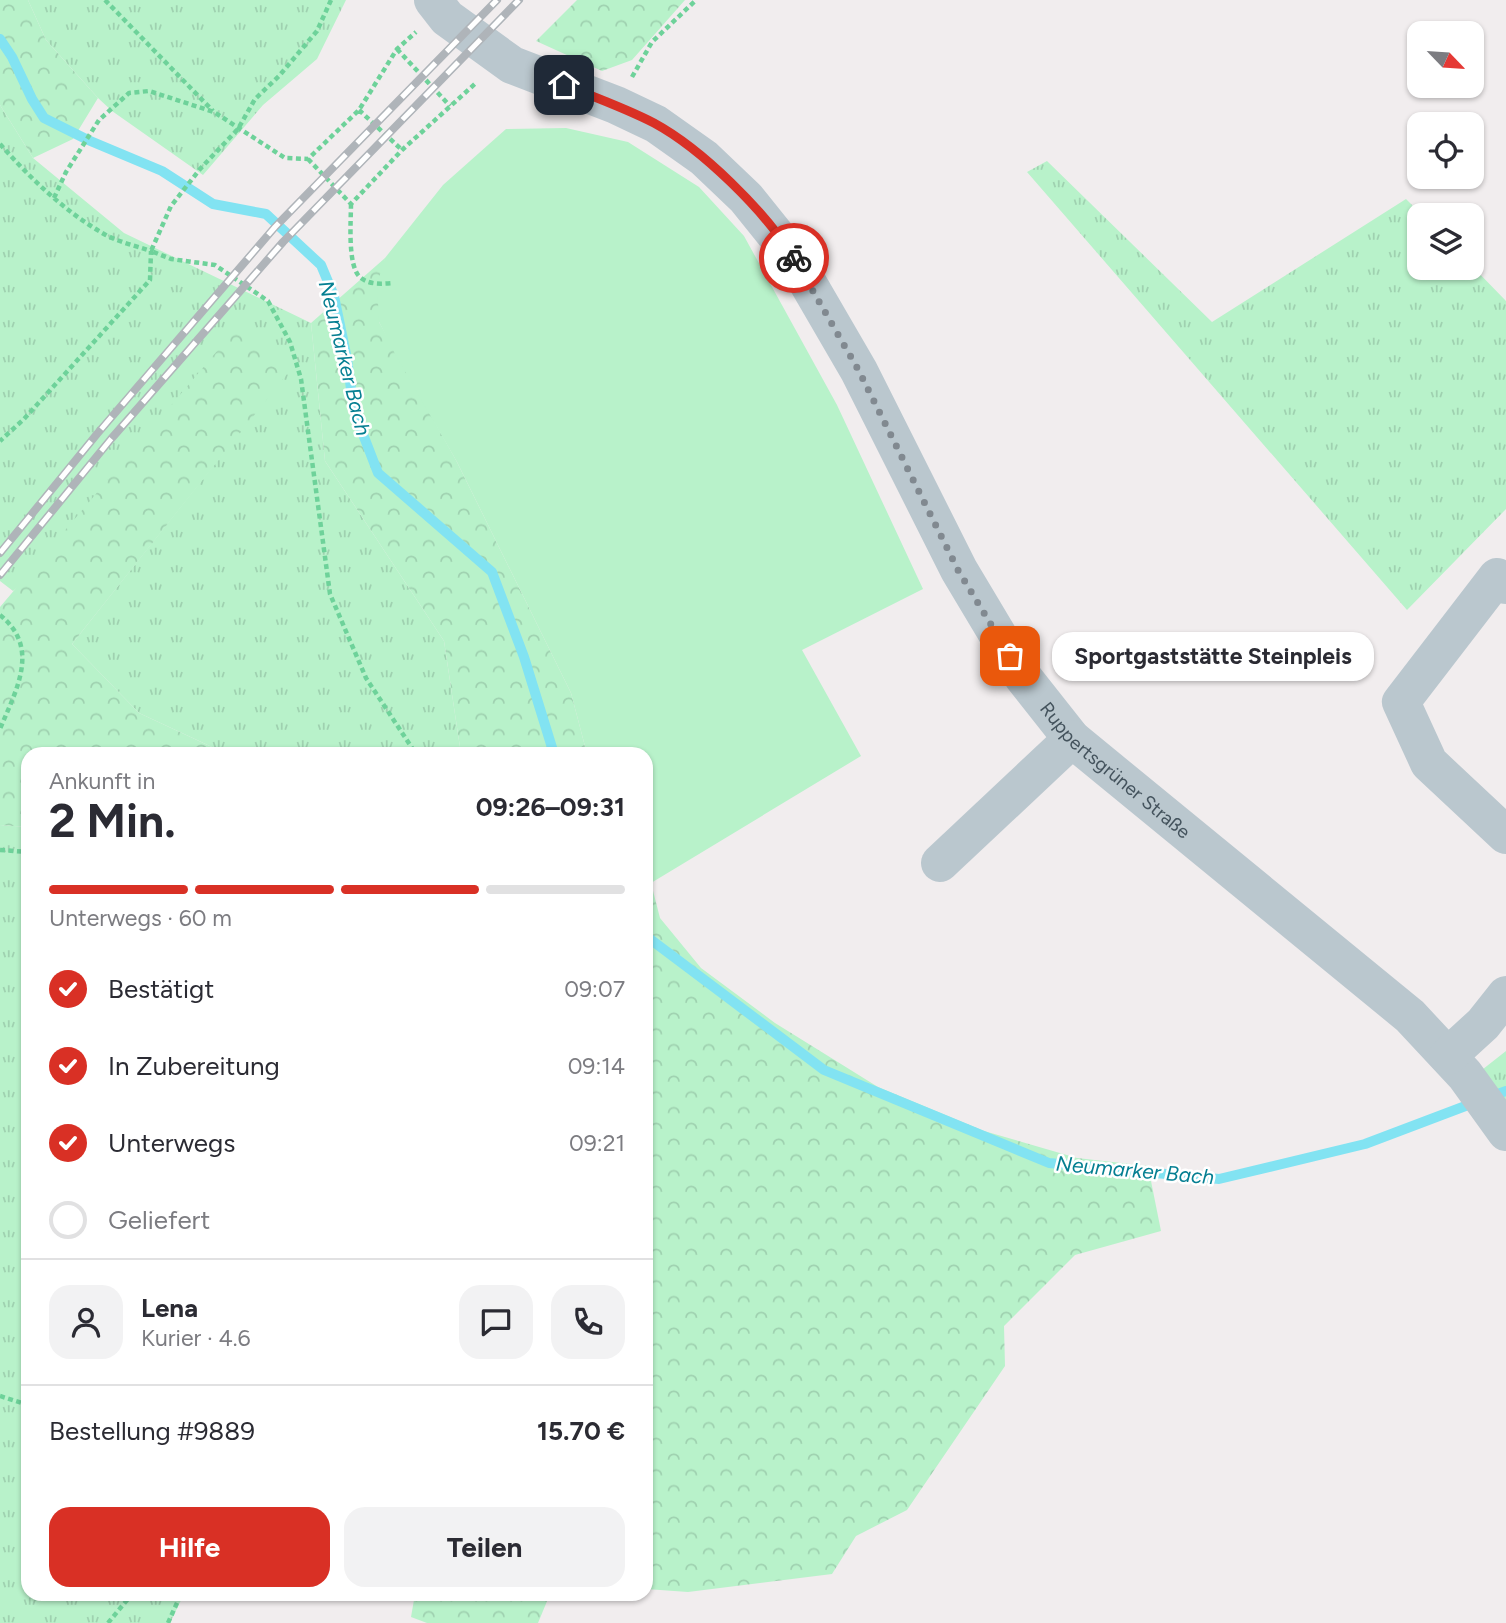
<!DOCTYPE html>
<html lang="de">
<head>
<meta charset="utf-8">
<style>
	body { margin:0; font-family:Figtree,sans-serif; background:#f2f2f3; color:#2b2b33; height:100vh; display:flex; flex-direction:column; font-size:26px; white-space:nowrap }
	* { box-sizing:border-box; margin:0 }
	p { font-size:23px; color:#7c7c81 }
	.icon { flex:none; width:38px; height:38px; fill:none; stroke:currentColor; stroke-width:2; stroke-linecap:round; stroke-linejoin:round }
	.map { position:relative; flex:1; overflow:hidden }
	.side { position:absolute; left:21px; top:747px; width:632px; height:854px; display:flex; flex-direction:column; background:#fff; border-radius:21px; box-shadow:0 2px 5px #0004 }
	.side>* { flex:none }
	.needle { width:46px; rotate:115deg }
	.tools { position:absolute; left:1407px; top:21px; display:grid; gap:14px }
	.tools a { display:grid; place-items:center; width:77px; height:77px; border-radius:14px; background:#fff; box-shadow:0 2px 5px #0004; font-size:35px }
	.pin { position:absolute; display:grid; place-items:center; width:60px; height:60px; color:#fff; margin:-30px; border-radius:14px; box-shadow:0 4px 10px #0006 }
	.courier { position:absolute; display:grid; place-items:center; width:70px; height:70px; margin:-35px; border:5px solid #d93025; border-radius:50%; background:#fff; color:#222; box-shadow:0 2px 9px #0007 }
	.bubble { position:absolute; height:49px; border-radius:21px; background:#fff; box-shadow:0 2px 5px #0004; font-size:23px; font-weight:700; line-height:49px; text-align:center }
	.overview em { font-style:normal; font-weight:700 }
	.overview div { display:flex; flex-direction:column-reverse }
	.overview { display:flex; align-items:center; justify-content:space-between; height:119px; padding:0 28px }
	h1 { font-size:46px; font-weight:700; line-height:52px }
	.bar { display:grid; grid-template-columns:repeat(4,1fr); gap:10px 7px; align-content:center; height:84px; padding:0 28px }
	.bar i { height:9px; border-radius:5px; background:#e1e1e2 }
	.bar .on { background:#d93025 }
	.bar p { grid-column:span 4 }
	.line { display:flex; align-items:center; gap:18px; padding:0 28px; border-top:2px solid #e1e1e2 }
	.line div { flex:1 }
	.round { display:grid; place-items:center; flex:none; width:74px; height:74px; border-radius:21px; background:#f2f2f3 }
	ol { padding:0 28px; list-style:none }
	li { display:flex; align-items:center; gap:21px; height:77px }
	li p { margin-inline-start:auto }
	li .icon { padding:7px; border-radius:50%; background:#d93025; color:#fff; stroke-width:4 }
	li:last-child { color:#7c7c81 }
	li i { width:38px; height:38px; border:4px solid #e1e1e2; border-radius:50% }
	.button { display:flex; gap:14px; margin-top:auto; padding:14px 28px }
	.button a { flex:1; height:80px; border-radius:21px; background:#d93025; color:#fff; font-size:28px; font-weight:700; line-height:80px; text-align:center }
	.button a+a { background:#f2f2f3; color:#2b2b33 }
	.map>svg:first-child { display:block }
	.grass { fill:url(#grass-tufts) }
	.forest { fill:url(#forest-crowns) }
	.garden { fill:#b8f2ca }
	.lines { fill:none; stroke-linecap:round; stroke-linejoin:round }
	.stream { stroke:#82e3f2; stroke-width:10 }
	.path { stroke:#6ed29a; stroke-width:4.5; stroke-dasharray:5 3.5; stroke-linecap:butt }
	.minor { stroke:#bac7ce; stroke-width:38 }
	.rail-casing { stroke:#afb4b9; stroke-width:8 }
	.rail { stroke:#fff; stroke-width:5; stroke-dasharray:16; stroke-linecap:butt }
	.done { stroke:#818990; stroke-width:7; stroke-dasharray:0 12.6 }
	.route { stroke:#d93025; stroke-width:9 }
	.labels { text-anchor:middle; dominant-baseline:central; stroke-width:5; stroke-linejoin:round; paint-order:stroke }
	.street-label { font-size:19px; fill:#44535d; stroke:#fff }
	.water-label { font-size:21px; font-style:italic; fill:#057f92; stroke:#fff }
</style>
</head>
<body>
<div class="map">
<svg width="1506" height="1623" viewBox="0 0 1506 1623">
	<defs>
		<pattern id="grass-tufts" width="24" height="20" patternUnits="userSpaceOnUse" patternTransform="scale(1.75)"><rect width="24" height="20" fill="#b8f2ca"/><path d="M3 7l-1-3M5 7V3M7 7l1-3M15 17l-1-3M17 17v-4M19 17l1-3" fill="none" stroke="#9fd1b0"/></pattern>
		<pattern id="forest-crowns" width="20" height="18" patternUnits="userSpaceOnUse" patternTransform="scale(1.75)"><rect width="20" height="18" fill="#b8f2ca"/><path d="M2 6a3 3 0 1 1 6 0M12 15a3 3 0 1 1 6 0" fill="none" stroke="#9fd1b0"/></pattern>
	</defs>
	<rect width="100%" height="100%" fill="#f1edee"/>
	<path class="grass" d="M28,0h318l-29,59 -54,46 -60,70 -91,-64 -14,-13 -52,-58z
		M0,105l33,53 91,75 187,90 14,138 119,180 17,113h-234l-88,-41 -67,-69 214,-270 -273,217 -13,-10z
		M1047,161l165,161 194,-123 16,16h-3v53h53v-2l34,35v208l-99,101 -380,-438z
		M0,825l28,2v767h156l-14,29h-170z
		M1506,1051v56l-28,-34z"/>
	<path class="forest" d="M0,0h28l18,40 52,58 -25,41 -40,19 -33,-53z
		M577,0h108l-53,60 -30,11 -66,-30z
		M385,258l-6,64 78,140 114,231 16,61h-126l-17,-113 -119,-180 -14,-138z
		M240,324l47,50 -215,270 67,69 88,41h-199v73l-28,-2v-218z
		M646,877l5,6 9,35 41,50 74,55 103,64 106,44 93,27 71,8 13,65 -86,24 -71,71 1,40 -98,144 -51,26 -24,38 -144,18 -42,-3z
		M415,1594h135l-12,29h-111l-16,-6z"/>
	<path class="garden" d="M566,128l62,14 71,45 45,49 93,169 86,184 -121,61 59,106 -210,127 -5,-6v-123h-59l-16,-61 -114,-231 -62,-108 -16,-32 -2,-38 8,-26 58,-73 63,-56z"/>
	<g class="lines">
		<path class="stream" d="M0,39l12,18 20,42 12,19 44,22 74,31 51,33 53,10 55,51 13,31 13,63 7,52 24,62 114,99 32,85 30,97
			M646,936l178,134 225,93 170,16 146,-35 111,-42
			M1490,1097l16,-6"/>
		<path class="path" d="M105,0l108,111
			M331,0l-14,31 -38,45 -24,23 -17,30 -38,40 -29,37 -20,45 20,8 44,6 53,36 22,41 11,37 29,215 36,84 50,76
			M397,49l53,57
			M632,77l20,-35 44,-42
			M359,110l43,40
			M0,144c30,34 64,67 104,90 14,8 32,12 47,17l-1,29 -126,139 -24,22
			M308,159l43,45 51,-54 75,-68
			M54,198l12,-26 33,-52 30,-27 20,-2 65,21 71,46 23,1 51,-49 38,-61 19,-17
			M351,204c0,17 -4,64 10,74 9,7 21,6 32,5
			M0,615c41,33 16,75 0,114
			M0,850l28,2
			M0,1396l28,9
			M108,1623l24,-29
			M168,1623l13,-29"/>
		<g class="minor">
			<path id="s1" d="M433,0l14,18 65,47 104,40 40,19 48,34 42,40 45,56 68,117 100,199 64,107 49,62 338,277 55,59 41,57"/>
			<path d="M1506,585l-9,-8 -96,125 28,61 77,72"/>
			<path d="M940,863l132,-124"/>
			<path d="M1448,1056l35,-32 23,-29"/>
		</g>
		<g class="rail-casing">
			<path id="rail" d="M0,553l97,-119 178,-207 222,-227
				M0,575l111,-136 172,-197 236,-242"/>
		</g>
		<use href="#rail" class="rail"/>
	</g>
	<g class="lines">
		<path class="done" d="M794,258l65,113 99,199 52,86"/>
		<path class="route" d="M564,85c30,12 61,23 90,38 48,26 111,88 140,135"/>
	</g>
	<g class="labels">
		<g class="street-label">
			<text stroke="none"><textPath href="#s1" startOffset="1062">Ruppertsgrüner Straße</textPath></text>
		</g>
		<g class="water-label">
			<text transform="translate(345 358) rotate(76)">Neumarker Bach</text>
			<text transform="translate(1135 1170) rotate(5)">Neumarker Bach</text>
		</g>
	</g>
</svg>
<div class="tools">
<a><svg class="needle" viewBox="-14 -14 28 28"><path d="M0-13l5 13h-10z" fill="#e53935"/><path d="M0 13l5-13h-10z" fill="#7c7c81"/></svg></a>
<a><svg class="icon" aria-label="locate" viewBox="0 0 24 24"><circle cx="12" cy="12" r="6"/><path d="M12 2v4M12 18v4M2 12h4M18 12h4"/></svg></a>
<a><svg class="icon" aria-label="layers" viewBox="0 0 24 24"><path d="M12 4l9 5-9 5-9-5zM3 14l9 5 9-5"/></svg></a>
</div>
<div class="pin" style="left:1010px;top:656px;background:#ea580c"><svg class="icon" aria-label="bag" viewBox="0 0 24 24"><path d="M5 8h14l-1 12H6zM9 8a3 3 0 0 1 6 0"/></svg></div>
<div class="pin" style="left:564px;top:85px;background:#1f2937"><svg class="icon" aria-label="home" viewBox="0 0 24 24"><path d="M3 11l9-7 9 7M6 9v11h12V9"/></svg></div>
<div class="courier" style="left:794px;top:258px"><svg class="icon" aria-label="bike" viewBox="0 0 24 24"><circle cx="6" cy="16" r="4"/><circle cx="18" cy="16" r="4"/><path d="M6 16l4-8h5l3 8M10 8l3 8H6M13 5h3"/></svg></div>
<div class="bubble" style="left:1052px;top:632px;width:322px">Sportgaststätte Steinpleis</div>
<section class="side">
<div class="overview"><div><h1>2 Min.</h1><p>Ankunft in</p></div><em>09:26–09:31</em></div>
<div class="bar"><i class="on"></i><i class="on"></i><i class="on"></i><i></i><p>Unterwegs · 60 m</p></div>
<ol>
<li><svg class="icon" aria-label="check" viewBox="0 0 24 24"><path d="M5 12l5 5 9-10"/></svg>Bestätigt<p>09:07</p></li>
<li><svg class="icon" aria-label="check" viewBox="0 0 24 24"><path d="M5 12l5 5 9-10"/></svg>In Zubereitung<p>09:14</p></li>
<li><svg class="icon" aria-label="check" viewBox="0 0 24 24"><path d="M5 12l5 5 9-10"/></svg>Unterwegs<p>09:21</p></li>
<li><i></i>Geliefert</li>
</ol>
<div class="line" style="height:126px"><a class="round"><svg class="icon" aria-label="person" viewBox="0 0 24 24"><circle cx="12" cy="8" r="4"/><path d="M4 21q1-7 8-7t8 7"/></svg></a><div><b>Lena</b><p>Kurier · 4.6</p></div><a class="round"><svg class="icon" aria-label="chat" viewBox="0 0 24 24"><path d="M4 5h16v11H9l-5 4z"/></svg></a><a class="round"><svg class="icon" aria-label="phone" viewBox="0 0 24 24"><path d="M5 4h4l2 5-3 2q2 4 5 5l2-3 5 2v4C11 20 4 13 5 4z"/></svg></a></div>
<div class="line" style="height:91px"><div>Bestellung #9889</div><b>15.70 €</b></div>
<div class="button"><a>Hilfe</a><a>Teilen</a></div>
</section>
</div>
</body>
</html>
